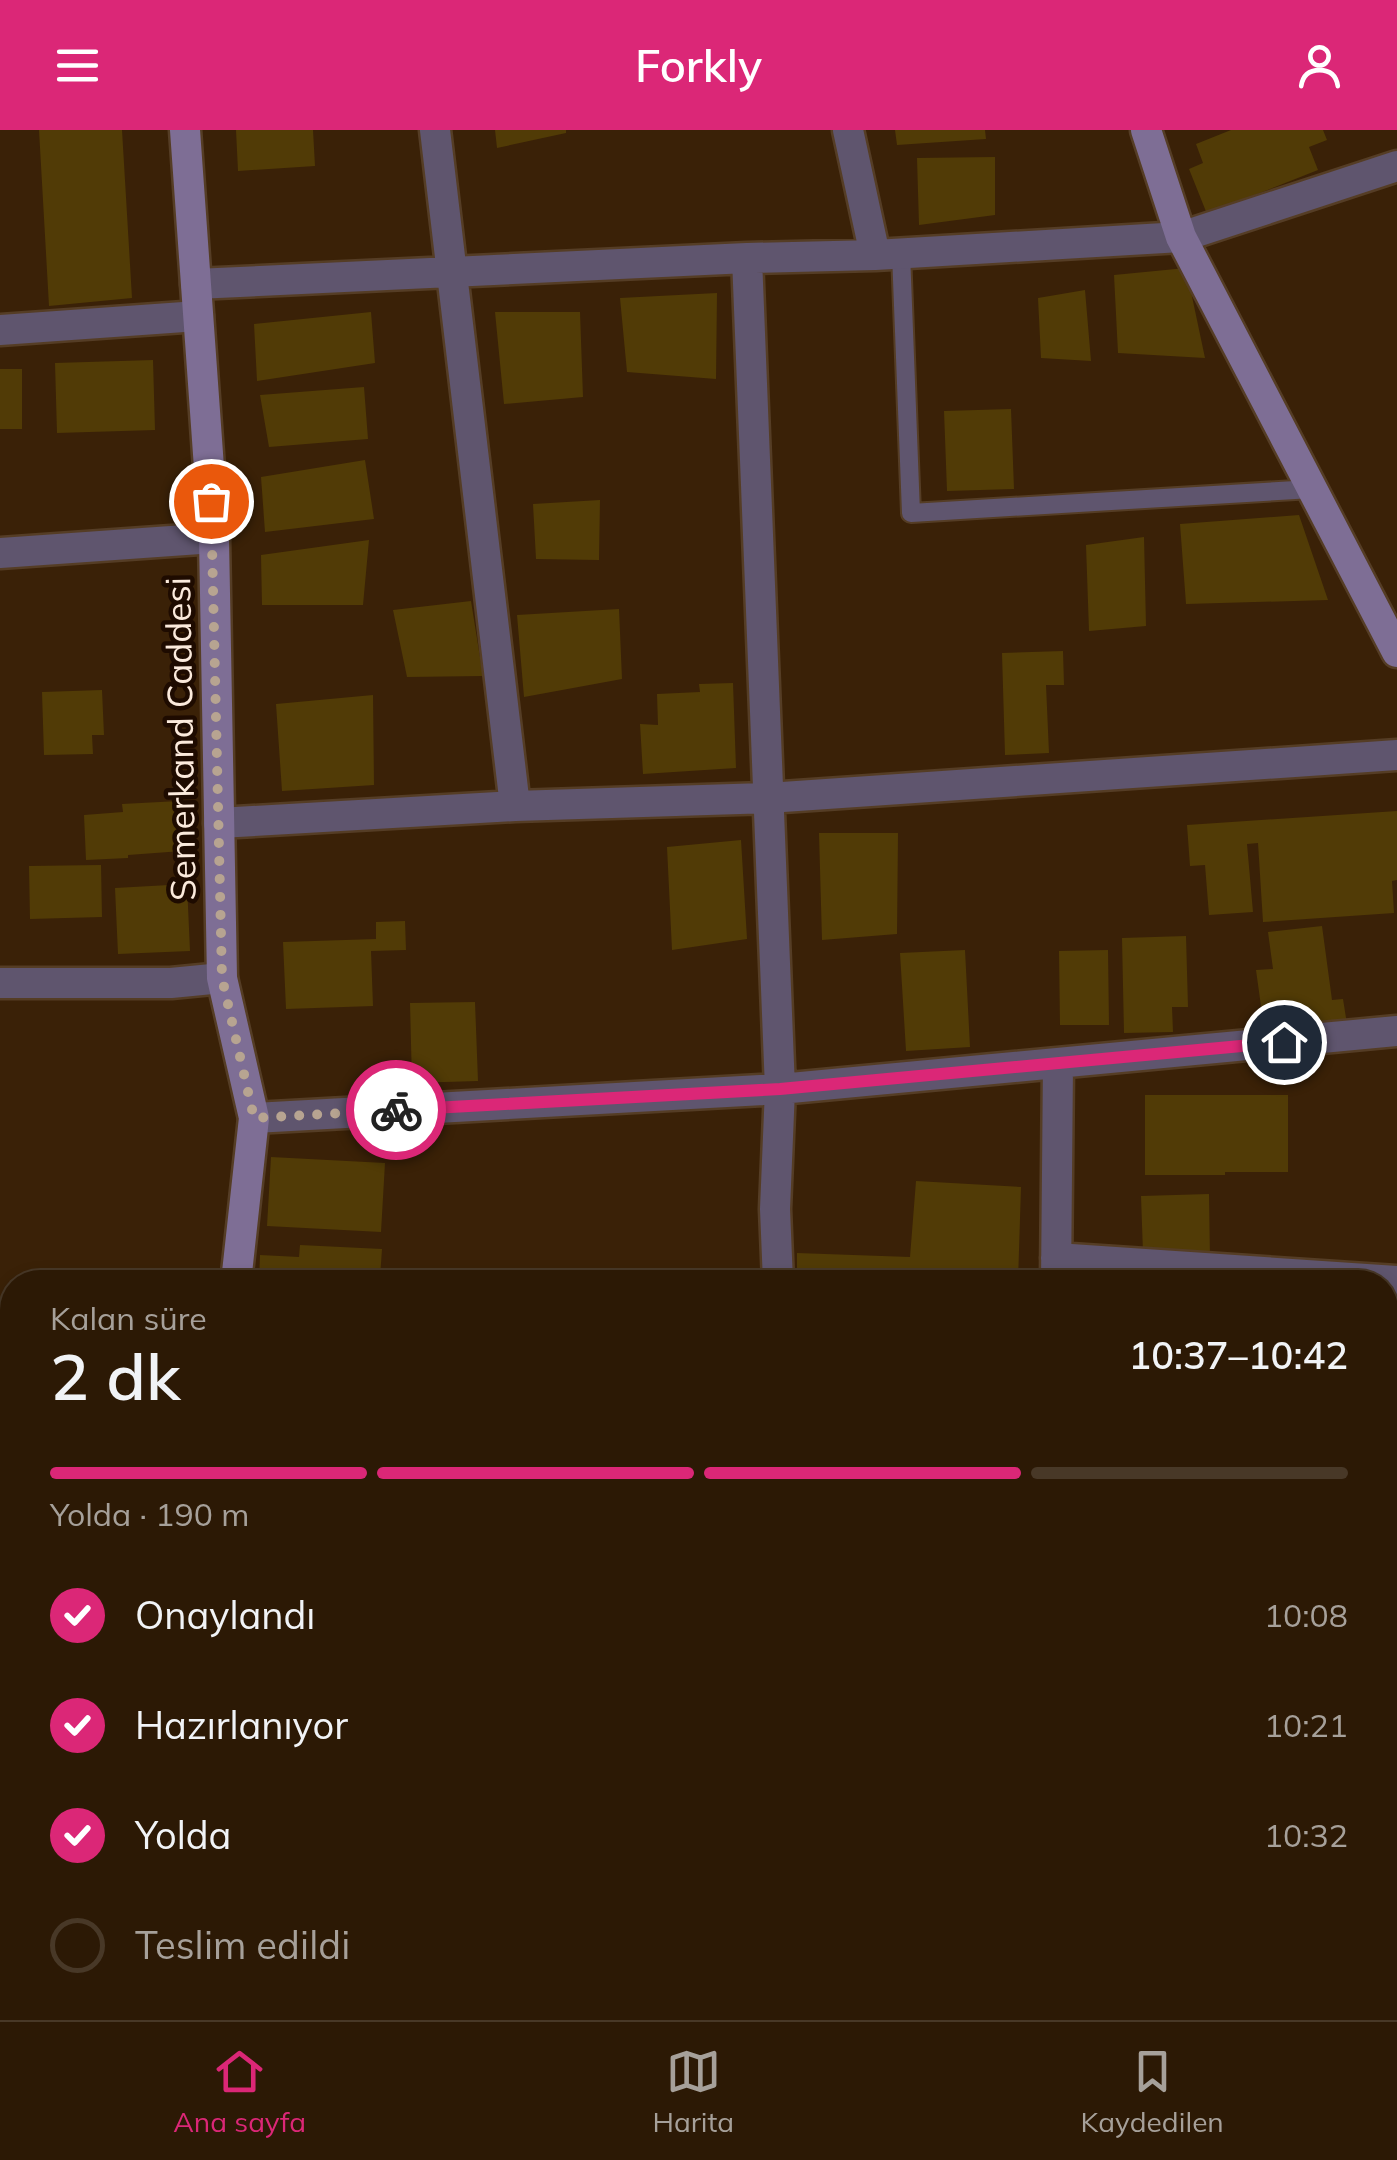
<!DOCTYPE html>
<html lang="tr">
<head>
<meta charset="utf-8">
<style>
	body { margin:0; font-family:Mulish,sans-serif; background:#34220f; color:#f1f3f6; height:100vh; display:flex; flex-direction:column; font-size:38px; white-space:nowrap }
	* { box-sizing:border-box; margin:0 }
	p { font-size:32px; color:#a6a09a }
	.icon { flex:none; width:55px; height:55px; fill:none; stroke:currentColor; stroke-width:2; stroke-linecap:round; stroke-linejoin:round }
	.map { position:relative; flex:1; overflow:hidden }
	.sheet { position:absolute; left:0px; top:1140px; width:1398px; height:750px; display:flex; flex-direction:column; background:#2c1905; border-radius:40px 40px 0 0; box-shadow:0 5px 15px #0003,0 0 0 2px #483827 }
	.sheet>* { flex:none }
	.pin { position:absolute; display:grid; place-items:center; width:85px; height:85px; color:#fff; margin:-42px; border:5px solid #fff; border-radius:50%; box-shadow:0 2px 10px #0007 }
	.courier { position:absolute; display:grid; place-items:center; width:100px; height:100px; margin:-50px; border:8px solid #db2777; border-radius:50%; background:#fff; color:#222; box-shadow:0 2px 12px #0007 }
	.headline em { font-style:normal; font-weight:600 }
	.headline div { display:flex; flex-direction:column-reverse }
	.headline { display:flex; align-items:center; justify-content:space-between; height:170px; padding:0 50px }
	h1 { font-size:65px; font-weight:600; line-height:75px }
	.bar { display:grid; grid-template-columns:repeat(4,1fr); gap:15px 10px; align-content:center; height:120px; padding:0 50px }
	.bar i { height:12px; border-radius:8px; background:#483827 }
	.bar .active { background:#db2777 }
	.bar p { grid-column:span 4 }
	ol { padding:0 50px; list-style:none }
	li { display:flex; align-items:center; gap:30px; height:110px }
	li p { margin-inline-start:auto }
	li .icon { padding:10px; border-radius:50%; background:#db2777; color:#fff; stroke-width:4 }
	li:last-child { color:#a6a09a }
	li i { width:55px; height:55px; border:5px solid #483827; border-radius:50% }
	header { display:flex; justify-content:space-between; align-items:center; height:130px; padding:0 50px; background:#db2777; color:#fff; font-size:45px; font-weight:600 }
	.dock { display:flex; justify-content:space-around; align-items:center; height:140px; border-top:2px solid #483827; background:#2c1905; font-size:28px; color:#a6a09a }
	.dock a { display:grid; justify-items:center; gap:5px }
	.dock .active { color:#db2777 }
	.map>svg:first-child { display:block }
	.building { fill:#513b06 }
	.lines { fill:none; stroke-linecap:round; stroke-linejoin:round }
	.lane-casing { stroke:#553d25; stroke-width:22 }
	.street-casing { stroke:#553d25; stroke-width:35 }
	.secondary-casing { stroke:#553d25; stroke-width:35 }
	.lane { stroke:#5f556e; stroke-width:18 }
	.street { stroke:#5f556e; stroke-width:30 }
	.secondary { stroke:#7e6e95; stroke-width:30 }
	.done { stroke:#b7a491; stroke-width:10; stroke-dasharray:0 18 }
	.route { stroke:#db2777; stroke-width:12 }
	.labels { text-anchor:middle; dominant-baseline:central; stroke-width:9; stroke-linejoin:round; paint-order:stroke }
	.street-label { font-size:35px; fill:#fbeadc; stroke:#1e0b00 }
</style>
</head>
<body>
<header><svg class="icon" aria-label="menu" viewBox="0 0 24 24"><path d="M4 6h16M4 12h16M4 18h16"/></svg>Forkly<svg class="icon" aria-label="person" viewBox="0 0 24 24"><circle cx="12" cy="8" r="4"/><path d="M4 21q1-7 8-7t8 7"/></svg></header>
<div class="map">
<svg width="1397" height="1890" viewBox="0 0 1397 1890">
	<rect width="100%" height="100%" fill="#3a2107"/>
	<path class="building" d="M39,0h83l10,168 -83,8z
		M236,0h77l2,36 -77,5z
		M495,0h71v3l-69,15z
		M895,0h90l1,9 -89,6z
		M1231,0h92l4,10 -18,7 9,23 -111,44 -18,-45 14,-6 -7,-19z
		M995,27v58l-76,10 -2,-67z
		M1186,138l19,90 -87,-5 -4,-78z
		M1085,160l6,71 -50,-3 -3,-60z
		M717,163l-1,86 -89,-7 -7,-74z
		M371,182l4,51 -118,18 -3,-57z
		M495,182h85l3,85 -79,7z
		M153,230l2,70 -98,3 -2,-70z
		M0,239h22v60h-22z
		M364,257l4,52 -99,8 -9,-52z
		M1011,279l3,80 -67,2 -3,-80z
		M365,330l9,59 -109,13 -4,-55z
		M600,370l-1,60 -63,-1 -3,-55z
		M1299,385l29,85 -142,4 -6,-80z
		M1144,407l2,89 -57,5 -3,-86z
		M369,410l-6,65h-101l-1,-50z
		M471,471l12,75 -76,1 -14,-67z
		M619,479l3,70 -98,18 -7,-82z
		M1063,521l1,34h-18l3,68 -44,2 -3,-102z
		M733,553l3,85 -93,6 -3,-50 18,1 -1,-31 43,-2 -1,-8z
		M102,560l2,45h-12l1,19 -49,1 -2,-63z
		M373,565l1,90 -92,6 -6,-87z
		M179,671l3,50 -54,4v3l-42,2 -2,-45 39,-3 -1,-8z
		M1397,681v69l-5,1 2,32 -131,9 -5,-79 -11,1 6,68 -44,3 -4,-50 -15,1 -3,-41z
		M819,703h79l-1,101 -75,6z
		M741,710l6,99 -75,11 -5,-103z
		M101,735l1,52 -72,2 -1,-53z
		M187,754l3,67 -72,3 -3,-66z
		M405,791l1,29 -35,1 2,55 -87,3 -3,-67 93,-3v-17z
		M1322,796l10,74 11,-1 4,25 -82,11 -9,-65 17,-1 -5,-37z
		M1186,806l2,71h-16l1,25 -49,1 -2,-95z
		M965,820l5,97 -64,4 -6,-98z
		M1108,820l1,75h-49l-1,-74z
		M475,872l3,79 -66,2 -2,-80z
		M1145,965h143v77h-63v3h-80z
		M271,1027l114,6 -4,69 -114,-6z
		M916,1051l105,6 -3,95h-110l-111,-11v-18l113,4z
		M1209,1064l1,66 -67,-7 -2,-57z
		M300,1115l82,4 -2,29h-10v4h-111l1,-27 39,2z
		M0,1181h12v69h-12z
		M1394,1235h3v38h-7z
		M1385,1311h12v77l-12,-1z
		M0,1388h6l-1,80h-5z
		M0,1769l12,5v61l-12,-2z
		M1385,1773h10l-1,28h-9z
		M1385,1828h12v62h-51v-12h39z
		M883,1878h38l1,12h-39z
		M1077,1878h52l-1,8 -51,-2z"/>
	<g class="lines">
		<g class="lane-casing">
			<path id="lane" d="M901,123l10,260 401,-24"/>
		</g>
		<g class="street-casing">
			<path id="street" d="M435,0l80,676
				M848,0l27,125
				M747,128l33,831 -5,120 3,73
				M196,154l551,-26 128,-3 306,-18 216,-71
				M0,200l198,-14
				M0,423l214,-15
				M219,693l296,-17 253,-8 629,-43
				M0,853h171l51,-5
				M254,988l526,-29 617,-58
				M1056,1128l341,23
				M1056,1152l2,-219
				M0,1324l12,1
				M1385,1404h12
				M0,1586l12,1
				M1385,1663l12,1
				M1246,1878l1,12
				M0,1884l22,4 81,2
				M622,1890l4,-12"/>
		</g>
		<g class="secondary-casing">
			<path id="secondary" d="M185,0l29,408 8,440 32,140 -18,164
				M1146,0l35,107 216,415
				M22,1890l3,-12"/>
		</g>
		<use href="#lane" class="lane"/>
		<use href="#street" class="street"/>
		<use href="#secondary" class="secondary"/>
	</g>
	<g class="lines">
		<path class="done" d="M211,371l11,477 32,140 142,-8"/>
		<path class="route" d="M396,980l384,-21 504,-47"/>
	</g>
	<g class="labels">
		<g class="street-label">
			<text transform="translate(180 609) rotate(-91)">Semerkand Caddesi</text>
		</g>
	</g>
</svg>
<div class="pin" style="left:211px;top:371px;background:#ea580c"><svg class="icon" aria-label="bag" viewBox="0 0 24 24"><path d="M5 8h14l-1 12H6zM9 8a3 3 0 0 1 6 0"/></svg></div>
<div class="pin" style="left:1284px;top:912px;background:#1f2937"><svg class="icon" aria-label="home" viewBox="0 0 24 24"><path d="M3 11l9-7 9 7M6 9v11h12V9"/></svg></div>
<div class="courier" style="left:396px;top:980px"><svg class="icon" aria-label="bike" viewBox="0 0 24 24"><circle cx="6" cy="16" r="4"/><circle cx="18" cy="16" r="4"/><path d="M6 16l4-8h5l3 8M10 8l3 8H6M13 5h3"/></svg></div>
<section class="sheet">
<div class="headline"><div><h1>2 dk</h1><p>Kalan süre</p></div><em>10:37–10:42</em></div>
<div class="bar"><i class="active"></i><i class="active"></i><i class="active"></i><i></i><p>Yolda · 190 m</p></div>
<ol>
<li><svg class="icon" aria-label="check" viewBox="0 0 24 24"><path d="M5 12l5 5 9-10"/></svg>Onaylandı<p>10:08</p></li>
<li><svg class="icon" aria-label="check" viewBox="0 0 24 24"><path d="M5 12l5 5 9-10"/></svg>Hazırlanıyor<p>10:21</p></li>
<li><svg class="icon" aria-label="check" viewBox="0 0 24 24"><path d="M5 12l5 5 9-10"/></svg>Yolda<p>10:32</p></li>
<li><i></i>Teslim edildi</li>
</ol>
</section>
</div>
<nav class="dock">
<a class="active"><svg class="icon" aria-label="home" viewBox="0 0 24 24"><path d="M3 11l9-7 9 7M6 9v11h12V9"/></svg>Ana sayfa</a>
<a><svg class="icon" aria-label="map" viewBox="0 0 24 24"><path d="M3 6l6-2 6 2 6-2v14l-6 2-6-2-6 2zM9 4v14M15 6v14"/></svg>Harita</a>
<a><svg class="icon" aria-label="saved" viewBox="0 0 24 24"><path d="M7 4h10v16l-5-4-5 4z"/></svg>Kaydedilen</a>
</nav>
</body>
</html>
